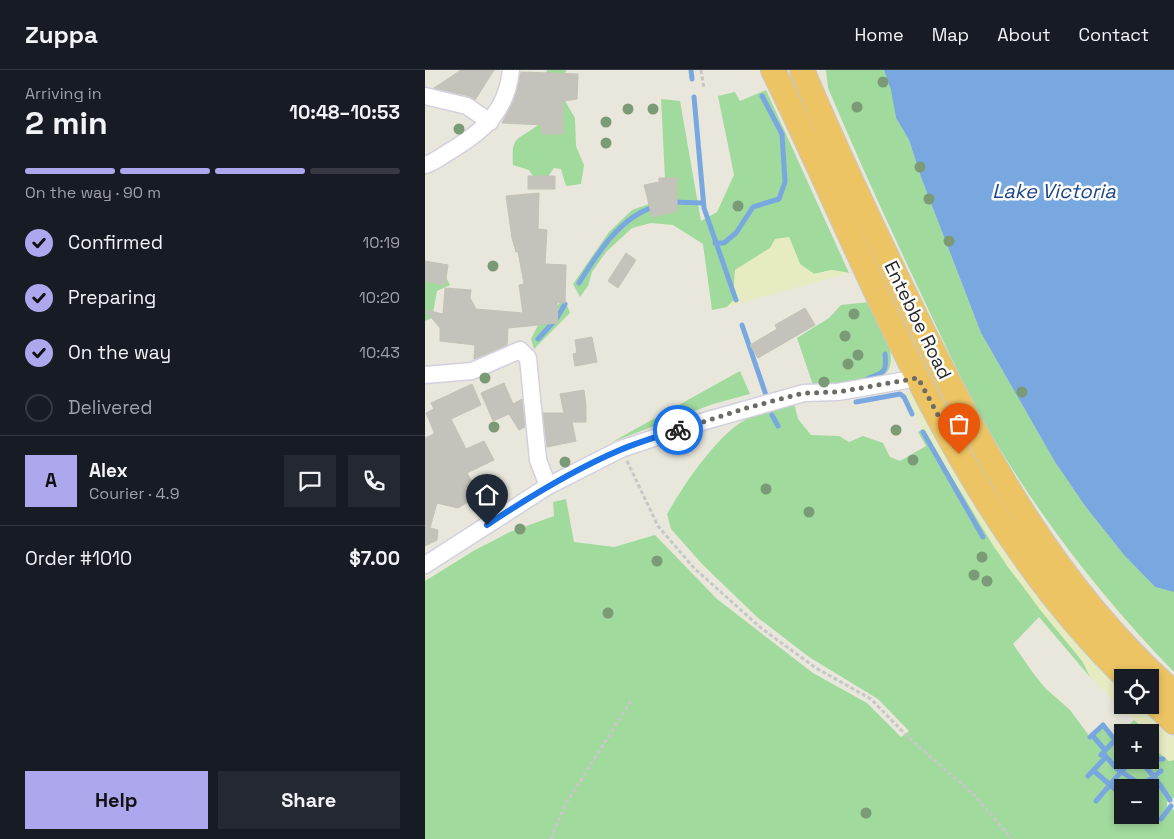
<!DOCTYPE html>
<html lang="en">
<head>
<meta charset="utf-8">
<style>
	body { margin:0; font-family:"Space Grotesk",sans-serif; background:#242831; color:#f1f3f6; height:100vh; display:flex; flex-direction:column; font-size:19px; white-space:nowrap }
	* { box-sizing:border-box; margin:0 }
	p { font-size:16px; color:#9ea1a6 }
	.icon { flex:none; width:28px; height:28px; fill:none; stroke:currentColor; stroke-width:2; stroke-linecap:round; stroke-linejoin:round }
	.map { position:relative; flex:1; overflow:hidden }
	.drawer { display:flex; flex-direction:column; background:#171b24; width:425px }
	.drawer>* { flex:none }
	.fabs { position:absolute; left:689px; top:599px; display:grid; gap:10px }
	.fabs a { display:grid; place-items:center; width:45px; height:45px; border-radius:0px; background:#171b24; box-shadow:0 2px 8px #0003; font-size:25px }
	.pin { position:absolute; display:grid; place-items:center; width:42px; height:42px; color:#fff; margin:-51px -21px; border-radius:50% 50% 50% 0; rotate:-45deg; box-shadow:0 0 5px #0007 }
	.pin .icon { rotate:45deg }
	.courier { position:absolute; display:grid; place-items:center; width:50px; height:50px; margin:-25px; border:4px solid #1a73e8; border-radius:50%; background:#fff; color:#222; box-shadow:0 1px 6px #0007 }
	.headline em { font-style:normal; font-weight:700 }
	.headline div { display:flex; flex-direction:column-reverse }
	.headline { display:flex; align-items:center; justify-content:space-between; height:85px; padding:0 25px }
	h1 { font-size:32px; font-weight:700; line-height:38px }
	.bar { display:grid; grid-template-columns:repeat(4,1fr); gap:8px 5px; align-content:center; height:60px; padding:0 25px }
	.bar i { height:6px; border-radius:4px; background:#363941 }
	.bar .current { background:#ada8ee }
	.bar p { grid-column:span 4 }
	.line { display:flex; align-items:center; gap:12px; padding:0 25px; border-top:1px solid #363941 }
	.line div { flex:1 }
	.round { display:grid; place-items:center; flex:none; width:52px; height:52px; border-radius:0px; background:#242831 }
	ol { padding:0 25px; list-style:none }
	li { display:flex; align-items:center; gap:15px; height:55px }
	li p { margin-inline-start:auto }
	li .icon { padding:5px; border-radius:50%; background:#ada8ee; color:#111; stroke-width:4 }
	li:last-child { color:#9ea1a6 }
	li i { width:28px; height:28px; border:2px solid #363941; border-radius:50% }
	.action { display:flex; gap:10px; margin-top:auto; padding:10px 25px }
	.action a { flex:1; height:58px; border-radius:0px; background:#ada8ee; color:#111; font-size:20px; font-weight:700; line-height:58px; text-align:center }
	.action a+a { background:#242831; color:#f1f3f6 }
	header { display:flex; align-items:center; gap:30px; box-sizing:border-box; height:70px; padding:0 25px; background:#171b24; border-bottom:1px solid #363941 }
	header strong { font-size:24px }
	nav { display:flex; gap:28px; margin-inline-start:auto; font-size:18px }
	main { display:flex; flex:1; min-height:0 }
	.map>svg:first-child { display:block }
	.green { fill:#a1da9d; fill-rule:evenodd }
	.sand { fill:#e6ebc1 }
	.water { fill:#79a8e0 }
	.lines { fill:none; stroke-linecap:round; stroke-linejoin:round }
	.stream { stroke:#79a8e0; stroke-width:5 }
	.building { fill:#c4c3bb; stroke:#c4c2b5 }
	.minor-casing { stroke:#d2d0df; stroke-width:19 }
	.highway-casing { stroke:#c7c7c7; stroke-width:26 }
	.path { stroke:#c7c7c7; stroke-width:3; stroke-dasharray:4 2.5; stroke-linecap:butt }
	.minor { stroke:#fff; stroke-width:16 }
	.highway { stroke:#ecc463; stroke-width:24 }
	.tree { fill:#7b9b77 }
	.done { stroke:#6c6b67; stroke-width:5; stroke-dasharray:0 9 }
	.route { stroke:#1a73e8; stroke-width:6 }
	.labels { text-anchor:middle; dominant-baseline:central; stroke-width:5; stroke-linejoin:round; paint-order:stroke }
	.street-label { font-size:19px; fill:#282828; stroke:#fff }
	.water-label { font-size:20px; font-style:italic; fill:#1c4588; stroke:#fff }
</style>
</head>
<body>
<header>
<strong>Zuppa</strong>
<nav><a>Home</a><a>Map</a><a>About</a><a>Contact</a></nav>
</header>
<main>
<section class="drawer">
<div class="headline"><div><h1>2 min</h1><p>Arriving in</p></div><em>10:48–10:53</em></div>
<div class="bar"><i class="current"></i><i class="current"></i><i class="current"></i><i></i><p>On the way · 90 m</p></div>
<ol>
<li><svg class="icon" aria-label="check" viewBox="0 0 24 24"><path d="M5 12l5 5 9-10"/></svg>Confirmed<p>10:19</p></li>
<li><svg class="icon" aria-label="check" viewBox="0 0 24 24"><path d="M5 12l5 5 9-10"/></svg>Preparing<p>10:20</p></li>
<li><svg class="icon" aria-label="check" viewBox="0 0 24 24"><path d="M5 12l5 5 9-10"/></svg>On the way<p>10:43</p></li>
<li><i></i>Delivered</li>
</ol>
<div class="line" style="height:90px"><b class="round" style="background:#ada8ee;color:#111">A</b><div><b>Alex</b><p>Courier · 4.9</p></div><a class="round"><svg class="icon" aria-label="chat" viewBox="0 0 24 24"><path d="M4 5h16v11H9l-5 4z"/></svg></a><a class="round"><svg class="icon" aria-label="phone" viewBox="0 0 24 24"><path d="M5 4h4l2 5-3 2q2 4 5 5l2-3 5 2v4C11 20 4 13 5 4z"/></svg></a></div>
<div class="line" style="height:65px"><div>Order #1010</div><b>$7.00</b></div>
<div class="action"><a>Help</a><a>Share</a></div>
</section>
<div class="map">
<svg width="749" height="769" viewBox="0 0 749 769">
	<rect width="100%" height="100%" fill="#e9e7db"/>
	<path class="green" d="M122,0h19l-5,24 14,24 1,28 8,19 -3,19 -15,2 -5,-17 -7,-1 -10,14 -9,-3 -6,-9 -16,-5c-2,-30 4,-24 25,-40l5,-44z
		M401,0h58l8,20 4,28 13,22 13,40 59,153 74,129 30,44 39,49 31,32 19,5v80c-66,-68 -124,-141 -174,-223 -29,-48 -53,-100 -77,-151 -33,-70 -65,-139 -95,-210z
		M341,20l83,183 -17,-3 -18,4 -14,-10 -11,-27 -54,33 -2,31 -6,6 -15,3 -9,-66 -30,-19 -22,-2 -19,5 -26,24 -14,20 -4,14 -8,11 -7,-13 36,-52 23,-22 34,-12 -5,-99 19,2 21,120 16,-9 17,-37 -16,-79 17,-4 5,9z
		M0,191l19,12 6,12 -13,6 -5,27 -7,3z
		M139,227l6,16 -36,36 -3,-10 7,-14 11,-8z
		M444,232c8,18 37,61 12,75l-67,11 -17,-50 32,-20 12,-13z
		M315,301l10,23 -37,10 -101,38z
		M369,333l4,16 13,16 28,1 10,6 14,-6 20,7 7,14 10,4 26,-15 -8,-14 5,-3 84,137 76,96 7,15 -51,-60 -26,27 20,29 13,16 24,21 20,27 13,-12 12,14 19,-19 13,12h-24v28h13l5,4 -4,-4h13v-24l19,25 5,-1v38l-5,1 -2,3v5l7,3v29h-749v-258l50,-31 35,-18 44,-16 -1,-14 13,-3 8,43 40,5 41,-12 62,64 96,74 54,30 34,34 8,-6 -31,-32 -69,-42 -52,-40 -55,-53 -31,-35 -4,-15c18,-31 53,-85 86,-98 13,-6 27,-9 41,-13zM698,718h27v27h-27z"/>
	<path class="sand" d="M364,167l11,27 14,10 18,-4 17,3 -122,34 6,-6 2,-31 35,-22 5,-9z
		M493,321l186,277 18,21 1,16h13l38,34v21l-5,1 -11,-9 -2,-10 -6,-6v-4h-3l-57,-55 -7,-15 -42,-51 -47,-64 -71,-118 -18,-36z"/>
	<path class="water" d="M459,0h290v522l-19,-5 -31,-32 -39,-49 -30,-44 -74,-129 -59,-153 -13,-40 -13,-22 -5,-28z"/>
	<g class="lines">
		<path class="stream" d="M266,0l1,9
			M269,27l10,111 32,92
			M247,132l31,1
			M290,173h9l12,-10 17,-26 26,-8 6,-17 -3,-48 -20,-38
			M154,213c18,-29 41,-66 75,-76
			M317,255l24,70
			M113,269l19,-21 8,-14
			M442,309c17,-7 20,-6 18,-25
			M431,332l44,-8 4,3 8,17
			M347,345l6,11
			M498,362l60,105
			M667,665l13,15
			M665,667l13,-12 12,15 8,6
			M678,683l14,16 25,16
			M676,685l14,-15
			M712,690c15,11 23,25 33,40
			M722,697l8,-8h8
			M669,701l29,25
			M663,706l18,-19
			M713,718l23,-17
			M671,731c13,-14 23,-29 37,-41
			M736,749l10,-13"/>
	</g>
	<path class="building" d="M36,0h33l-19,30 -6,-4 -35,-8z
		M96,2l57,2 -1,25 -14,2v33h-21v-9l-40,-2 12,-23z
		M103,106h27v13h-27z
		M234,108h18v33l-25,6 -8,-32 15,-3z
		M114,123l-1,36 9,1 -2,34 21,1 -1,38 -8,-1 1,21 -50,5 -1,17 -33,14 1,-14 -35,-4v-13l-15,-18 18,4 2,-26 26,2 -1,8 6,11 47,4 -4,-28 5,-1 -6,-32h-2l-4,-14 -6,-42z
		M201,183l10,7 -18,28 -10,-7z
		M0,191l23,4 -3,20 -20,-4z
		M380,238l10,17 -57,33 -8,-13 27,-16 -2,-4z
		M167,267l5,25 -22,4 -2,-12 4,-1 -2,-13z
		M79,313l9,21 9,-5 3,28 -6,3 -10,-16 -16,7 -12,-28z
		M47,314l9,21 -30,14 15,30 18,-8 10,19 -27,13 13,22 -22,13 -21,-5 -7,25 8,2 -1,10 -12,6v-108l9,-4v-2l-8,-19 8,-4 -3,-6z
		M159,320l2,15v17h-14l4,19 -29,6 -4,-34h21l-4,-19z"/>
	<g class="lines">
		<g class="minor-casing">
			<path id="minor" d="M0,26l42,10 23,16
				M0,95c10,-3 18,-10 27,-15 33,-20 55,-40 59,-80
				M0,305l47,-4 48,-21 8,8 10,102 10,26
				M0,495l123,-79 73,-37 84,-28 99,-28 34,-1 80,-14"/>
		</g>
		<g class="highway-casing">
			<path id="highway" d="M348,0c103,210 182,441 354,608
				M377,0c35,82 73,163 112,243 68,138 142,277 260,380
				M725,629l24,23"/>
		</g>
		<path class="path" d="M276,0l3,19
			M202,391l31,65 36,42 67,60 55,40 55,31 36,37 67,59 38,44
			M126,769l14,-34 66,-104"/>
		<use href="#minor" class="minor"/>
		<use href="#highway" class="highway"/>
	</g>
	<g class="tree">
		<circle cx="458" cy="12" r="5.5"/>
		<circle cx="432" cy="37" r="5.5"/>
		<circle cx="203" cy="39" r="5.5"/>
		<circle cx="228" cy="39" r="5.5"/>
		<circle cx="181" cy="52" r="5.5"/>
		<circle cx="34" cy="59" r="5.5"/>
		<circle cx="181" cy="73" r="5.5"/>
		<circle cx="495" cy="97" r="5.5"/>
		<circle cx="504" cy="129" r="5.5"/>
		<circle cx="313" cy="136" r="5.5"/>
		<circle cx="524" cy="171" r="5.5"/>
		<circle cx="68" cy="196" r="5.5"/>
		<circle cx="429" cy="244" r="5.5"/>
		<circle cx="420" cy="266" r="5.5"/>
		<circle cx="433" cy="285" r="5.5"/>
		<circle cx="423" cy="294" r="5.5"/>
		<circle cx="60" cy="308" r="5.5"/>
		<circle cx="399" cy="312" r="5.5"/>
		<circle cx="597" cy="322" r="5.5"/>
		<circle cx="69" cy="357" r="5.5"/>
		<circle cx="471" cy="360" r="5.5"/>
		<circle cx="488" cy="390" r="5.5"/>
		<circle cx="140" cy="392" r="5.5"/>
		<circle cx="341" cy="419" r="5.5"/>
		<circle cx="384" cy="442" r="5.5"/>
		<circle cx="95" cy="459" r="5.5"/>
		<circle cx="557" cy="487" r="5.5"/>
		<circle cx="232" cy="491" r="5.5"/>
		<circle cx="549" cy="505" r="5.5"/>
		<circle cx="562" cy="511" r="5.5"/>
		<circle cx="183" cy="543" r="5.5"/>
		<circle cx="441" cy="743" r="5.5"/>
	</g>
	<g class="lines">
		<path class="done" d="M253,360l72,-23 54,-14 34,-1 80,-14 41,76"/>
		<path class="route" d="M62,455c42,-28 86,-55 133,-75 19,-8 39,-14 58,-20"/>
	</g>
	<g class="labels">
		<g class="street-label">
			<text transform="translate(493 250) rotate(64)">Entebbe Road</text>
		</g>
		<g class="water-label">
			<text x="629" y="121">Lake Victoria</text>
		</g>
	</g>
</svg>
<div class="fabs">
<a><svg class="icon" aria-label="locate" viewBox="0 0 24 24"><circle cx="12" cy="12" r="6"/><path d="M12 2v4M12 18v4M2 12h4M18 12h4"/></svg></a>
<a>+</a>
<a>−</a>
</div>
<div class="pin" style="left:534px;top:384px;background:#ea580c"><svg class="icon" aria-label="bag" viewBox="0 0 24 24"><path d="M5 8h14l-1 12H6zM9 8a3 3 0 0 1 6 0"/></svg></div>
<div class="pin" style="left:62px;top:455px;background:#1f2937"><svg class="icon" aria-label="home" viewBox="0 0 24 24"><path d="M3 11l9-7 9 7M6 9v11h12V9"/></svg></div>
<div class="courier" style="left:253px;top:360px"><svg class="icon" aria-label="bike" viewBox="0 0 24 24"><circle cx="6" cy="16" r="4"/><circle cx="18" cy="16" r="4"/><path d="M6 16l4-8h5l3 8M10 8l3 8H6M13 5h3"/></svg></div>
</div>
</main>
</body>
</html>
